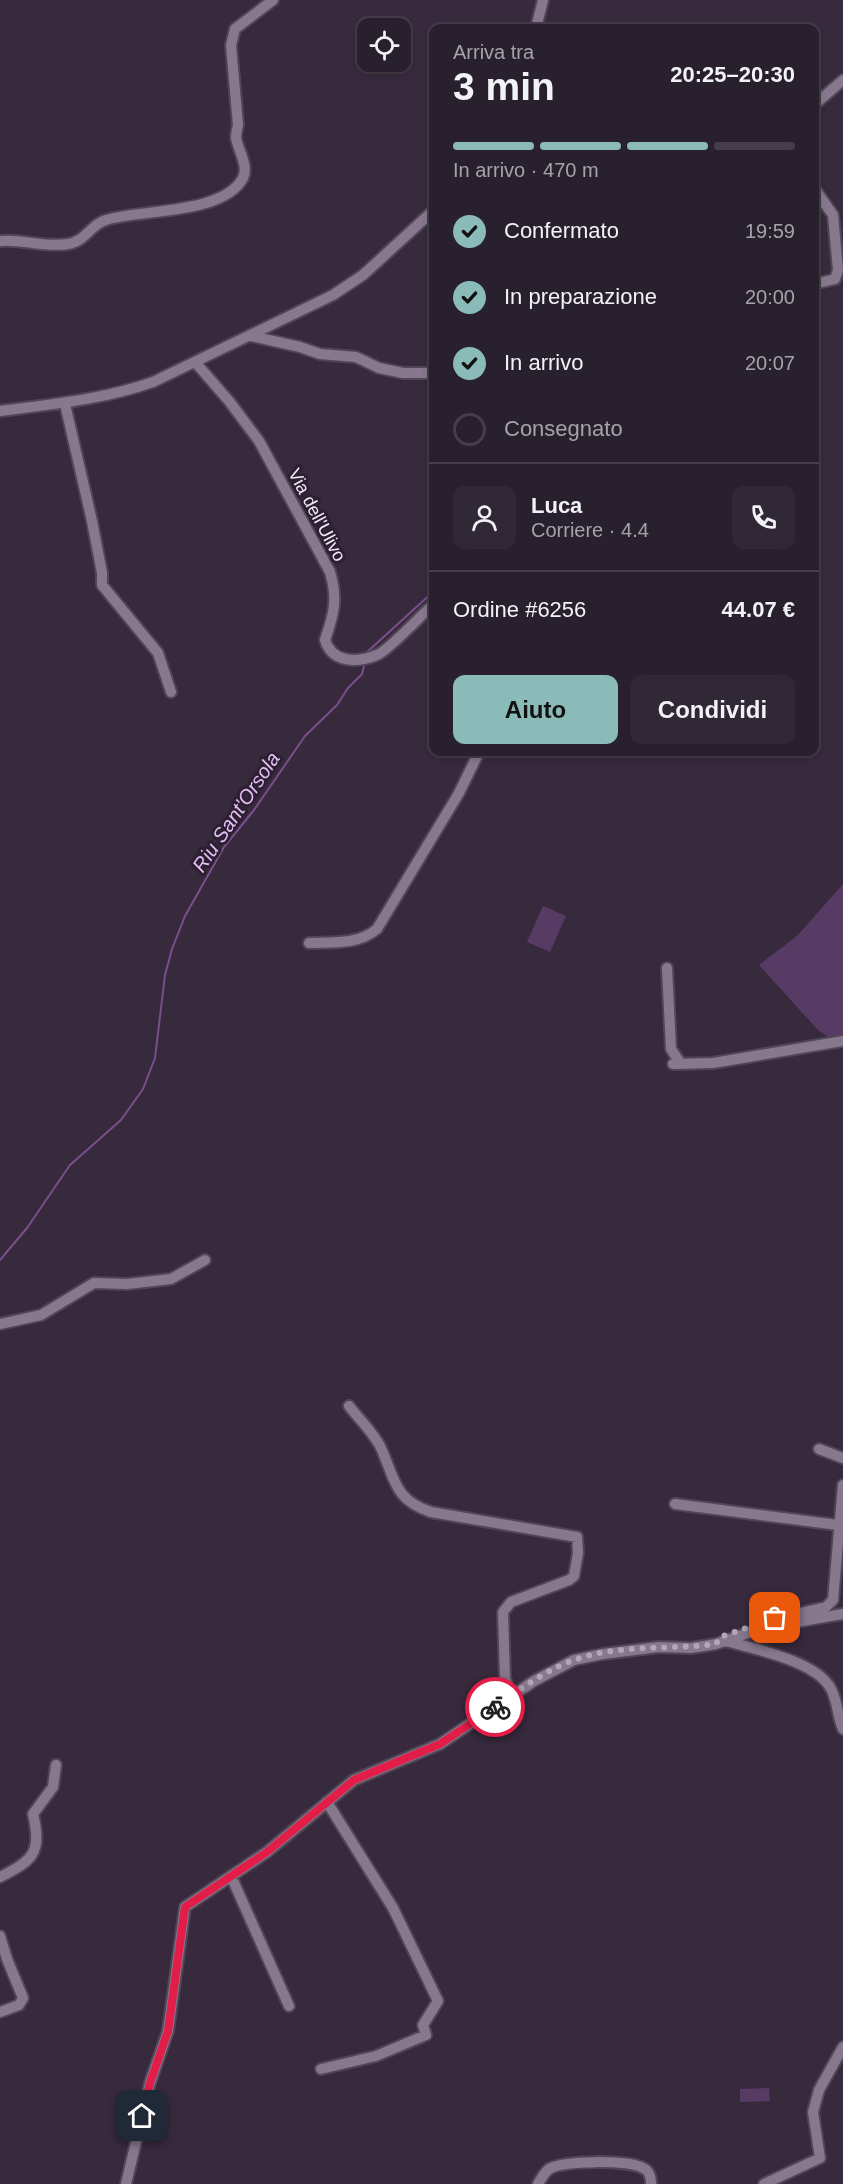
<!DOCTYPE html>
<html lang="it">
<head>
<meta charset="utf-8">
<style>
	body { margin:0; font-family:Arial,sans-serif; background:#312836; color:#f1f3f6; height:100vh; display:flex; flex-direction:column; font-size:22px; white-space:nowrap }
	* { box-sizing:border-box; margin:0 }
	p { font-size:20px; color:#a5a3aa }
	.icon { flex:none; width:33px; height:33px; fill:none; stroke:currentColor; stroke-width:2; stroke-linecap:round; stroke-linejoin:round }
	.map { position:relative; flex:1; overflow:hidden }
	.panel { position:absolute; left:429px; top:24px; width:390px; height:732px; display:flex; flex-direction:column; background:#29202e; border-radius:12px; box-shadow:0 3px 9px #0003,0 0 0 2px #453e4a }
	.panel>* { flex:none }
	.buttons { position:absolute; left:357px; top:18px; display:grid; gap:12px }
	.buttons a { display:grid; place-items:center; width:54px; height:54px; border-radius:12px; background:#29202e; box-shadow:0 3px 9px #0003,0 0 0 2px #453e4a; font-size:30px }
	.pin { position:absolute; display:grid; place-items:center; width:51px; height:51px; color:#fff; margin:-26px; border-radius:12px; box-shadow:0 3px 9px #0006 }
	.courier { position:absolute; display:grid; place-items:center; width:60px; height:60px; margin:-30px; border:4px solid #e11d48; border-radius:50%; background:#fff; color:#222; box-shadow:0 2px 8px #0007 }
	.overview em { font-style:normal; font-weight:700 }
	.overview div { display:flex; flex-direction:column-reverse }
	.overview { display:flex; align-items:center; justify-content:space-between; height:102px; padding:0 24px }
	h1 { font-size:39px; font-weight:700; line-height:45px }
	.bar { display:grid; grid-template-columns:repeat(4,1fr); gap:9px 6px; align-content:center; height:72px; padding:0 24px }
	.bar i { height:8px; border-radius:4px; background:#453e4a }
	.bar .current { background:#8bbbb9 }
	.bar p { grid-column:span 4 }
	.line { display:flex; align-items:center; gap:15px; padding:0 24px; border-top:2px solid #453e4a }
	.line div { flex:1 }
	.round { display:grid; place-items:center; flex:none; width:63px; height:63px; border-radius:12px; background:#312836 }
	ol { padding:0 24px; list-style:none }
	li { display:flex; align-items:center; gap:18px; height:66px }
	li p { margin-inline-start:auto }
	li .icon { padding:6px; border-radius:50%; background:#8bbbb9; color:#111; stroke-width:4 }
	li:last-child { color:#a5a3aa }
	li i { width:33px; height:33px; border:3px solid #453e4a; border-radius:50% }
	.action { display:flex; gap:12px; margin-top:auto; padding:12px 24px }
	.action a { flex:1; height:69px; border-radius:12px; background:#8bbbb9; color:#111; font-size:24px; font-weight:700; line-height:69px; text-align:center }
	.action a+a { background:#312836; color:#f1f3f6 }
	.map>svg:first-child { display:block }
	.green { fill:#583b65 }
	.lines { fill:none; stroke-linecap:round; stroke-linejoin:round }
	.stream { stroke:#7b4e8e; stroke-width:2 }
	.minor-casing { stroke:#514656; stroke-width:14 }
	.minor { stroke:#87788e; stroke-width:10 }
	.done { stroke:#b1a7b6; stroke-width:6; stroke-dasharray:0 10.8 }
	.route { stroke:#e11d48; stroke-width:8 }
	.labels { text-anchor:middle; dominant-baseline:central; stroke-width:6; stroke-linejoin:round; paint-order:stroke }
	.street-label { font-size:18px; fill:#f3eaf7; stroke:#2d2032 }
	.water-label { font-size:20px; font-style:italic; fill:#e4bff6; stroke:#2d2032 }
</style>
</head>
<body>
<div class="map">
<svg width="843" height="2184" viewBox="0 0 843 2184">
	<rect width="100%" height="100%" fill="#372a3d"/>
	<path class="green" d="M843,884v157l-7,1 -18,-12 -59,-65 39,-30z
		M543,906l23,10 -16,36 -23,-10z
		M769,2088l1,13 -30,1v-13z"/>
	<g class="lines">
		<path class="stream" d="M366,653l68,-62
			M0,1260l27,-32 43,-63 51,-45 22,-31 12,-31 10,-83 7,-26 13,-33 39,-69 30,-37 51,-74 32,-31 11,-17 14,-14 2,-8"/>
		<g class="minor-casing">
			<path id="minor" d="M536,28l7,-28
				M814,105l29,-25
				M814,188l19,27 5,55 -3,9 -21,5
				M0,241c23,-2 46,7 68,3 17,-2 23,-20 38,-24 34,-11 117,-5 137,-42 6,-12 -5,-28 -7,-40 0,-4 1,-9 2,-13l-7,-80 4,-16 38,-29
				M251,336l49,11 20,7 36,3 23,11 24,5h31
				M195,362l34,39 30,40 71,131c8,27 4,42 -5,68 7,23 32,23 52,15 11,-4 45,-41 57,-51
				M65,404l27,117 10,52v12l56,68 13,39
				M0,411c53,-7 101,-11 153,-29l180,-87 30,-20 71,-65
				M309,943c24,-1 49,2 68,-14l82,-136 20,-41
				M667,968l4,81 10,15
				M673,1064l40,-1 130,-22
				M0,1324l41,-9 53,-32 33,1 44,-5 34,-19
				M349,1406c10,13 25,27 32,42 14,31 13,52 50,64l146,25 1,16 -4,23 -5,4 -58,22 -8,10 2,66 6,18
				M819,1449l24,9
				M675,1504l163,21
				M766,1621l60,-14 7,-7 10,-115
				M726,1641c28,8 91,20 105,48 7,13 6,27 12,40
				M231,1876l58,130
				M0,1877c34,-17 42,-25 33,-63l20,-27 3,-22
				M0,1936l7,23 16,39 -4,7 -19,7
				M321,2069l55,-13 50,-21 -3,-10 15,-24 -45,-93 -66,-106
				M126,2184l24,-101 18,-52 17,-124 82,-55 87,-72 86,-36 94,-63 40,-21 29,-6 56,-7 32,1 25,-4 46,-16 81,-14
				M538,2184c3,-5 6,-11 11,-15 15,-9 79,-9 94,-1 7,3 8,9 8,16
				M764,2184l56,-26 -7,-46 6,-22 24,-43"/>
		</g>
		<use href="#minor" class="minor"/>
	</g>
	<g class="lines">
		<path class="done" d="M495,1707c24,-17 51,-37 79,-47 45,-16 95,-10 142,-16l4,-7 55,-19"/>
		<path class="route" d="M142,2116l8,-33 18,-52 17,-124 82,-55 87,-72 86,-36 55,-37"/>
	</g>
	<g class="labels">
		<g class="street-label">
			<text transform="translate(317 515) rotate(62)">Via dell'Ulivo</text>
		</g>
		<g class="water-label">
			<text transform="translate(236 812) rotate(-56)">Riu Sant'Orsola</text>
		</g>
	</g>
</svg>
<div class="buttons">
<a><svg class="icon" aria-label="locate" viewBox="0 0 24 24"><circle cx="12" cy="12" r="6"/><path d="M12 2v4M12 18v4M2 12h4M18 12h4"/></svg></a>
</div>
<div class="pin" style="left:775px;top:1618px;background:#ea580c"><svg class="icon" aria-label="bag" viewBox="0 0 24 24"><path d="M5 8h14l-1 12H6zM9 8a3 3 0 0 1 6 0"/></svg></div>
<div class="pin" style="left:142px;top:2116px;background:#1f2937"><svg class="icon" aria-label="home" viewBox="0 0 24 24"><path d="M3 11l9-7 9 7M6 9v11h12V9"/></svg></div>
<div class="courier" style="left:495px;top:1707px"><svg class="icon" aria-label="bike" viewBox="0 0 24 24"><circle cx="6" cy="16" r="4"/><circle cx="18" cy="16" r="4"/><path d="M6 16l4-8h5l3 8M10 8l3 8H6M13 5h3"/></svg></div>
<section class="panel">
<div class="overview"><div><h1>3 min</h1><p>Arriva tra</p></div><em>20:25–20:30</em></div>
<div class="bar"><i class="current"></i><i class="current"></i><i class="current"></i><i></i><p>In arrivo · 470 m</p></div>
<ol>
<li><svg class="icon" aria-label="check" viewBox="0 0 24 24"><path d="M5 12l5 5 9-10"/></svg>Confermato<p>19:59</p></li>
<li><svg class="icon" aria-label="check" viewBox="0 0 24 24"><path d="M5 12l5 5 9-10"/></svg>In preparazione<p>20:00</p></li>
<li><svg class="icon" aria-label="check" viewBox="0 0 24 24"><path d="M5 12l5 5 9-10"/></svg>In arrivo<p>20:07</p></li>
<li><i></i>Consegnato</li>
</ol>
<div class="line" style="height:108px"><a class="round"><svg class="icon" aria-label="person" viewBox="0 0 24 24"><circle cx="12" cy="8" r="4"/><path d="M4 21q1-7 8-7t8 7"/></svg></a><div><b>Luca</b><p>Corriere · 4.4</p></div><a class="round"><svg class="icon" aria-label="phone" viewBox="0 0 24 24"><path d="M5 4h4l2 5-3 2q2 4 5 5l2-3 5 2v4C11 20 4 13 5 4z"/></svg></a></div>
<div class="line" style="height:78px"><div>Ordine #6256</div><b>44.07 €</b></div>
<div class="action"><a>Aiuto</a><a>Condividi</a></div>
</section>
</div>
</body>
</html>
